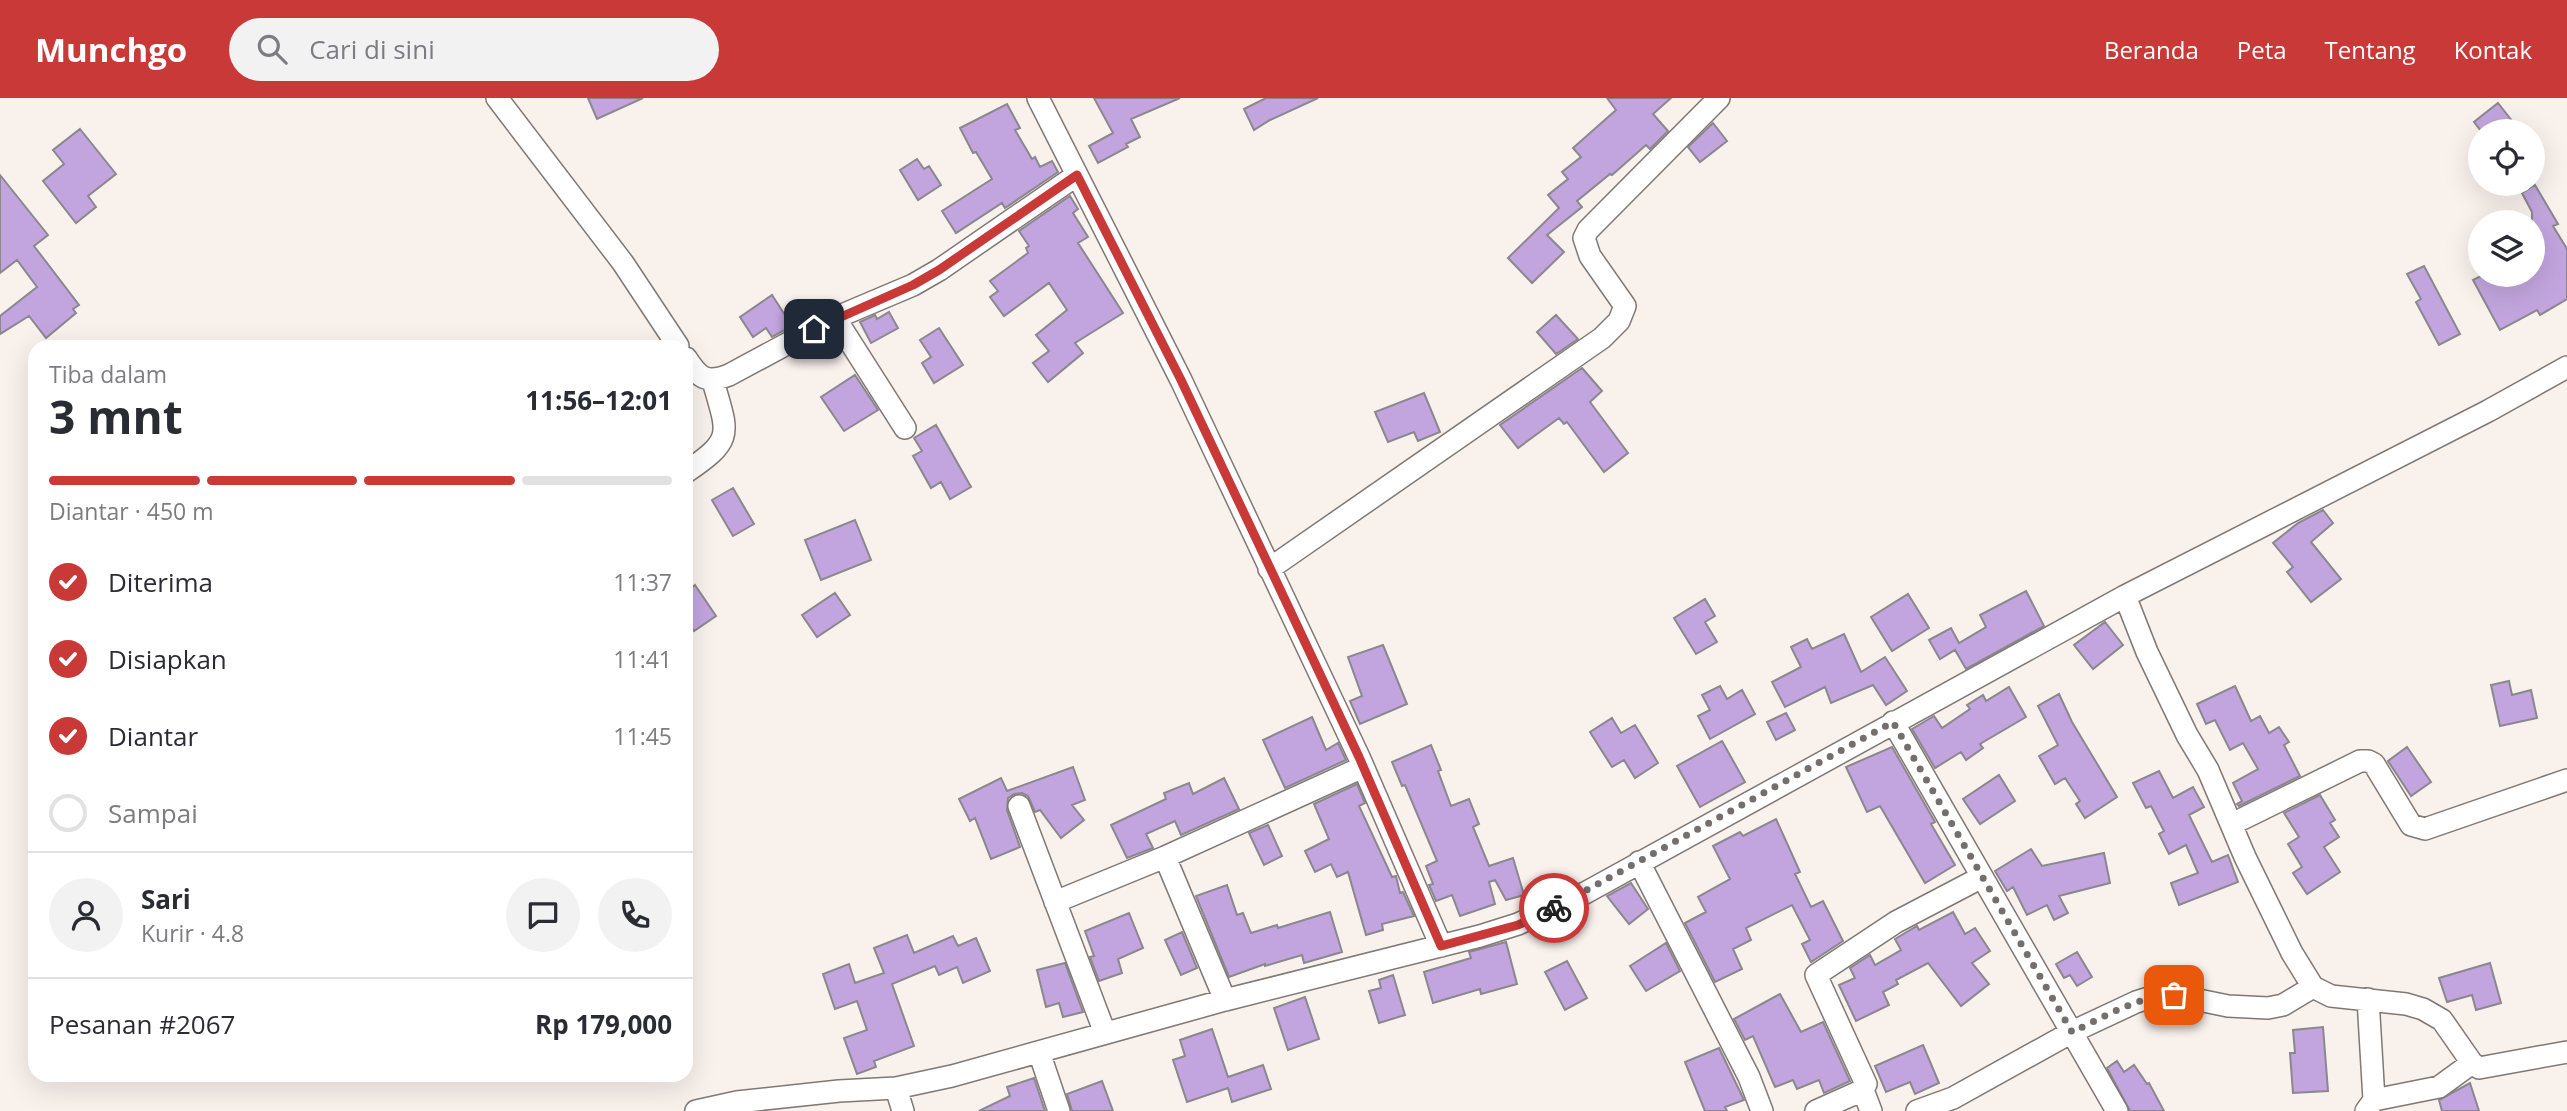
<!DOCTYPE html>
<html lang="id">
<head>
<meta charset="utf-8">
<style>
	body { margin:0; font-family:"Open Sans",sans-serif; background:#f2f2f3; color:#2b2b33; height:100vh; display:flex; flex-direction:column; font-size:26px; white-space:nowrap }
	* { box-sizing:border-box; margin:0 }
	p { font-size:23px; color:#7c7c81 }
	.icon { flex:none; width:38px; height:38px; fill:none; stroke:currentColor; stroke-width:2; stroke-linecap:round; stroke-linejoin:round }
	.map { position:relative; flex:1; overflow:hidden }
	.sheet { position:absolute; left:28px; top:242px; width:665px; height:742px; display:flex; flex-direction:column; background:#fff; border-radius:21px; box-shadow:0 7px 28px #0002 }
	.sheet>* { flex:none }
	.buttons { position:absolute; left:2468px; top:21px; display:grid; gap:14px }
	.buttons a { display:grid; place-items:center; width:77px; height:77px; border-radius:50%; background:#fff; box-shadow:0 7px 28px #0002; font-size:35px }
	.pin { position:absolute; display:grid; place-items:center; width:60px; height:60px; color:#fff; margin:-30px; border-radius:14px; box-shadow:0 4px 10px #0006 }
	.courier { position:absolute; display:grid; place-items:center; width:70px; height:70px; margin:-35px; border:5px solid #c83938; border-radius:50%; background:#fff; color:#222; box-shadow:0 2px 9px #0007 }
	.overview em { font-style:normal; font-weight:700 }
	.overview div { display:flex; flex-direction:column-reverse }
	.overview { display:flex; align-items:center; justify-content:space-between; height:119px; padding:0 21px }
	h1 { font-size:46px; font-weight:700; line-height:52px }
	.bar { display:grid; grid-template-columns:repeat(4,1fr); gap:10px 7px; align-content:center; height:84px; padding:0 21px }
	.bar i { height:9px; border-radius:5px; background:#e1e1e2 }
	.bar .current { background:#c83938 }
	.bar p { grid-column:span 4 }
	.line { display:flex; align-items:center; gap:18px; padding:0 21px; border-top:2px solid #e1e1e2 }
	.line div { flex:1 }
	.round { display:grid; place-items:center; flex:none; width:74px; height:74px; border-radius:37px; background:#f2f2f3 }
	ol { padding:0 21px; list-style:none }
	li { display:flex; align-items:center; gap:21px; height:77px }
	li p { margin-inline-start:auto }
	li .icon { padding:7px; border-radius:50%; background:#c83938; color:#fff; stroke-width:4 }
	li:last-child { color:#7c7c81 }
	li i { width:38px; height:38px; border:4px solid #e1e1e2; border-radius:50% }
	header { display:flex; align-items:center; gap:42px; box-sizing:border-box; height:98px; padding:0 35px; background:#c83938; color:#fff }
	header strong { font-size:33px }
	nav { display:flex; gap:38px; margin-inline-start:auto; font-size:24px }
	.search { width:490px; height:63px; background:#f2f2f3; display:flex; align-items:center; gap:18px; box-sizing:border-box; padding:0 24px; border-radius:38px; color:#7c7c81; font-size:26px }
	.map>svg:first-child { display:block }
	.building { fill:#c2a5de; stroke:#8a878e; stroke-width:2 }
	.lines { fill:none; stroke-linecap:round; stroke-linejoin:round }
	.minor-casing { stroke:#7f7874; stroke-width:24 }
	.minor { stroke:#fff; stroke-width:21 }
	.done { stroke:#746f6d; stroke-width:7; stroke-dasharray:0 12.6 }
	.route { stroke:#c83938; stroke-width:9 }
</style>
</head>
<body>
<header>
<strong>Munchgo</strong>
<div class="search"><svg class="icon" aria-label="search" viewBox="0 0 24 24"><circle cx="10" cy="10" r="6"/><path d="M15 15l6 6"/></svg>Cari di sini</div>
<nav><a>Beranda</a><a>Peta</a><a>Tentang</a><a>Kontak</a></nav>
</header>
<div class="map">
<svg width="2567" height="1013" viewBox="0 0 2567 1013">
	<rect width="100%" height="100%" fill="#f9f1ec"/>
	<path class="building" d="M588,0h55l-46,21z
		M1094,0h86l-49,21 9,18 -14,7 2,3 -30,16 -9,-17 24,-13z
		M1266,0h52l-48,22 -16,10 -10,-21z
		M1607,0h64l-18,16 15,17 -18,18 -4,-4 -34,30 -2,-1 -33,27 5,6 -35,28 17,17 -32,31 -24,-25 51,-50 -11,-13 20,-16 -6,-7 19,-15 -8,-9 43,-38z
		M2498,5l22,28h-39l-7,-9z
		M1007,6l13,24 -5,2 17,29 3,-2 5,10 12,-6 6,11 -53,36 -3,-5 -46,30 -14,-22 50,-32 -16,-27 -3,1 -13,-25z
		M1713,25l14,18 -27,21 -12,-15z
		M80,31l36,45 -28,22 8,11 -20,16 -33,-42 21,-17 -11,-14z
		M917,61l7,10 5,-3 12,19 -23,15 -18,-30z
		M0,77l48,60 -14,11 45,59 -6,4 3,4 -30,25 -17,-22 -29,18v-18l37,-29 -20,-27 -17,13z
		M2535,87l23,39 -5,2 14,23v50l-27,16 -3,-5 -37,20 -27,-50 10,-5h49v-63l-10,-19z
		M1070,98l8,13 -5,4 15,24 -10,6 45,70 -48,30 8,10 -35,29 -15,-19 16,-12 -13,-16 31,-25 -18,-27 -45,33 -14,-19 8,-6 -8,-10 38,-28 -2,-5 3,-2 -10,-15z
		M2424,168l36,68 -21,11 -23,-43 5,-3 -14,-25z
		M772,197l20,31 -20,11 -6,-9 -13,9 -13,-20z
		M889,214l9,16 -27,15 -11,-21 15,-7 2,4z
		M1556,217l22,24 -22,15 -19,-22z
		M939,230l24,37 -29,18 -12,-20 9,-6 -11,-17z
		M1582,270l20,23 -12,11 38,51 -24,19 -37,-50 -3,2 -5,-6 -41,30 -18,-23z
		M855,277l23,35 -34,21 -23,-34z
		M1424,295l16,39 -22,9 -4,-9 -26,10 -13,-30z
		M936,327l35,62 -21,12 -9,-17 -10,6 -18,-32 9,-5 -8,-13z
		M733,390l21,36 -21,12 -21,-36z
		M2323,412l10,13 -22,19 30,37 -30,23 -24,-30 6,-5 -20,-24 25,-20z
		M855,422l16,40 -50,20 -16,-40z
		M695,487l21,31 -22,15 -8,-12v-27z
		M2026,493l18,35 -78,43 -11,-19 -15,9 -11,-19 22,-12 8,15 27,-16 -6,-12z
		M835,495l15,22 -33,22 -15,-22z
		M1908,496l21,34 -37,23 -21,-34z
		M1705,501l10,17 -10,6 12,20 -21,12 -22,-36z
		M2105,524l18,23 -30,24 -19,-24z
		M1844,536l17,38 24,-15 22,34 -21,14 -13,-20 -42,18 -6,-16 -40,20 -13,-25 29,-15 -10,-20 16,-8 5,10z
		M1383,547l24,59 -47,20 -10,-23 12,-5 -14,-39z
		M2509,583l3,14 19,-5 6,28 -37,8 -9,-41z
		M1720,588l7,13 15,-9 13,24 -45,25 -12,-23 12,-6 -8,-15z
		M2235,588l16,35 9,-5 9,17 10,-6 10,15 -5,3 16,31 -61,30 -2,-2 5,-3 -9,-18 25,-14 -15,-26 -13,7 -15,-30 -9,4 -9,-20z
		M2009,589l17,30 -46,27 3,4 -17,12 -5,-8 -26,16 -23,-39 22,-13 8,12 28,-19 -3,-4 16,-10 3,6z
		M2059,596l13,28 45,75 -32,21 -9,-14 4,-3 -15,-23 -10,6 -16,-28 19,-11 -20,-39z
		M1786,615l9,17 -19,10 -9,-18z
		M1312,619l14,33 12,-7 8,17 -61,28 -22,-48z
		M1612,620l9,15 14,-8 23,38 -23,15 -11,-18 -12,7 -22,-35z
		M1722,643l23,41 -45,25 -23,-41z
		M1431,647l10,25 -3,1 13,35 18,-7 10,25 -6,3 16,39 24,-8 11,37 -18,5 -11,-20 -6,2 6,22 -35,12 -8,-21 -16,6 -7,-16 4,-1 -7,-18 11,-5 -32,-76 -3,1 -10,-24z
		M1892,649l43,75 -4,2 24,41 -30,18 -45,-77 -13,6 -21,-45z
		M2407,649l24,35 -20,14 -23,-35z
		M1073,669l12,33 -13,5 12,15 -23,18 -21,-28 -5,2 -7,-16 -6,-3 -8,1 -6,4 -1,12 13,37 -29,12 -16,-41 -5,3 -11,-22 42,-21 6,13z
		M2159,673l14,27 20,-11 11,20 -15,8 23,47 16,-7 10,27 -59,23 -8,-22 27,-10 -12,-28 -17,9 -10,-20 5,-3 -13,-25 -5,2 -13,-25z
		M1999,677l16,26 -35,23 -17,-25z
		M1224,680l15,31 -58,26 -6,-14 -29,13 7,14 -26,10 -16,-33 55,-26 -2,-6 25,-10 4,11z
		M1357,686l8,19 -6,3 33,71 4,-1 4,17 3,-1 11,24 -32,8 1,6 -17,5 -18,-63 -11,5 -6,-13 -16,8 -10,-21 24,-12 -15,-35z
		M2320,697l15,25 -5,3 9,14 -15,10 16,25 -33,22 -14,-21 9,-6 -14,-23 11,-7 -15,-24z
		M1776,721l24,53 -5,2 16,33 12,-6 20,40 -32,21 -9,-18 8,-4 -18,-35 -46,23 5,12 -18,9 9,20 -27,13 -30,-59 21,-11 -8,-15 32,-18 -17,-33 27,-14 3,4z
		M1268,727l14,31 -18,9 -15,-32z
		M2031,751l11,17 62,-13 6,30 -51,13 9,17 -14,7 -7,-15 -20,10 -14,-28 -6,4 -12,-20z
		M1631,785l17,26 -19,15 -22,-28z
		M1227,787l10,30 6,-2 8,20 26,-8 1,3 52,-16 12,40 -38,11 -2,-8 -37,11v-2l-36,13 -33,-81z
		M1953,814l12,22 10,-6 15,23 -18,12 17,21 -28,22 -33,-43 -32,17 2,4 -15,8 6,13 -33,16 -17,-36 16,-7 -5,-10 20,-13 5,10 26,-15 -6,-11 22,-13 2,4z
		M1129,815l14,35 -25,11 4,14 -23,8 -9,-24 4,-1 -9,-25z
		M1182,834l15,36 -16,7 -16,-35z
		M907,837l7,18 39,-17 5,10 18,-8 14,33 -27,12 -6,-16 -18,8 -4,-9 -43,18 22,62 -40,15 2,6 -19,7 -13,-36 23,-8 -10,-29 -22,8 -12,-35 26,-10 6,19 29,-10 -10,-25z
		M1506,844l11,42 -36,10 -1,-5 -47,14 -9,-31 47,-14 -2,-6z
		M1666,845l14,28 -34,20 -16,-25z
		M2077,854l15,25 -15,9 -7,-11 -6,3 -8,-14z
		M1567,863l20,37 -22,12 -20,-38z
		M1065,865l18,49 -20,5 -4,-14 -13,4 -9,-37z
		M2490,865l11,40 -25,7 -4,-15 -25,7 -8,-24z
		M1393,877l12,40 -26,8 -10,-32 12,-3 -2,-8z
		M1780,896l21,38 22,-10 27,59 -26,12 -5,-13 -22,9 -4,-9 -18,7 -22,-51 -8,4 -11,-21z
		M1305,899l14,42 -31,11 -14,-42z
		M2323,929l5,64 -35,2 -3,-40h5l-2,-23z
		M1212,931l16,48 35,-12 8,24 -39,13 -4,-14 -41,14 -14,-42 12,-4 -5,-16z
		M1923,947l16,38 -24,11 -5,-12 -24,10 -11,-26z
		M1719,950l25,52 -19,7 2,4h-22l-20,-49z
		M2117,963l7,11 10,-7 13,19 2,-1 15,28h-34l-23,-43z
		M1034,980l11,33h-66l31,-15 -3,-9z
		M1102,983l11,30h-41l-5,-17z
		M2470,985l9,28h-37l-3,-11z"/>
	<g class="lines">
		<g class="minor-casing">
			<path id="minor" d="M497,0l126,165 55,83
				M1038,0l143,282 178,377 82,189
				M835,220l70,110
				M686,260c13,20 20,26 43,17l106,-57 78,-33 26,-15 138,-95
				M686,374c49,-33 42,-38 27,-91
				M1269,471l333,-231 17,-17 6,-15 -35,-50 -6,-18 4,-8 131,-132
				M2125,498l22,56 40,83 21,35 37,87 47,96 21,34 18,9 75,8 17,5 19,11 30,43 7,5 88,-16
				M1893,624l224,389
				M1019,708l86,227
				M2232,726l128,-63h8l6,3 37,61 14,4 142,-49
				M1165,759l60,143
				M1639,764l110,215 13,34
				M1055,804l110,-45 198,-90
				M1039,954l20,59
				M896,990l7,23
				M2374,1002l65,-13 33,-24
				M696,1013l41,-9 102,-11 57,-3 56,-12 273,-76 255,-64 38,-12 67,-31 540,-297 363,-185 79,-44
				M1816,1013l47,-21
				M1871,1013l-8,-21 3,-6 -50,-109 80,-53 86,-45
				M1917,1013l36,-13 119,-66 64,-30 22,-7h16l54,11 40,2 15,-3 30,-18
				M2366,1013l8,-11 -6,-101"/>
		</g>
		<use href="#minor" class="minor"/>
	</g>
	<g class="lines">
		<path class="done" d="M1554,810l339,-186 179,310c32,-15 66,-36 102,-37"/>
		<path class="route" d="M814,231l99,-44 26,-15 138,-95 104,205 106,224 72,153 82,189 77,-21 36,-17"/>
	</g>
</svg>
<div class="buttons">
<a><svg class="icon" aria-label="locate" viewBox="0 0 24 24"><circle cx="12" cy="12" r="6"/><path d="M12 2v4M12 18v4M2 12h4M18 12h4"/></svg></a>
<a><svg class="icon" aria-label="layers" viewBox="0 0 24 24"><path d="M12 4l9 5-9 5-9-5zM3 14l9 5 9-5"/></svg></a>
</div>
<div class="pin" style="left:2174px;top:897px;background:#ea580c"><svg class="icon" aria-label="bag" viewBox="0 0 24 24"><path d="M5 8h14l-1 12H6zM9 8a3 3 0 0 1 6 0"/></svg></div>
<div class="pin" style="left:814px;top:231px;background:#1f2937"><svg class="icon" aria-label="home" viewBox="0 0 24 24"><path d="M3 11l9-7 9 7M6 9v11h12V9"/></svg></div>
<div class="courier" style="left:1554px;top:810px"><svg class="icon" aria-label="bike" viewBox="0 0 24 24"><circle cx="6" cy="16" r="4"/><circle cx="18" cy="16" r="4"/><path d="M6 16l4-8h5l3 8M10 8l3 8H6M13 5h3"/></svg></div>
<section class="sheet">
<div class="overview"><div><h1>3 mnt</h1><p>Tiba dalam</p></div><em>11:56–12:01</em></div>
<div class="bar"><i class="current"></i><i class="current"></i><i class="current"></i><i></i><p>Diantar · 450 m</p></div>
<ol>
<li><svg class="icon" aria-label="check" viewBox="0 0 24 24"><path d="M5 12l5 5 9-10"/></svg>Diterima<p>11:37</p></li>
<li><svg class="icon" aria-label="check" viewBox="0 0 24 24"><path d="M5 12l5 5 9-10"/></svg>Disiapkan<p>11:41</p></li>
<li><svg class="icon" aria-label="check" viewBox="0 0 24 24"><path d="M5 12l5 5 9-10"/></svg>Diantar<p>11:45</p></li>
<li><i></i>Sampai</li>
</ol>
<div class="line" style="height:126px"><a class="round"><svg class="icon" aria-label="person" viewBox="0 0 24 24"><circle cx="12" cy="8" r="4"/><path d="M4 21q1-7 8-7t8 7"/></svg></a><div><b>Sari</b><p>Kurir · 4.8</p></div><a class="round"><svg class="icon" aria-label="chat" viewBox="0 0 24 24"><path d="M4 5h16v11H9l-5 4z"/></svg></a><a class="round"><svg class="icon" aria-label="phone" viewBox="0 0 24 24"><path d="M5 4h4l2 5-3 2q2 4 5 5l2-3 5 2v4C11 20 4 13 5 4z"/></svg></a></div>
<div class="line" style="height:91px"><div>Pesanan #2067</div><b>Rp 179,000</b></div>
</section>
</div>
</body>
</html>
